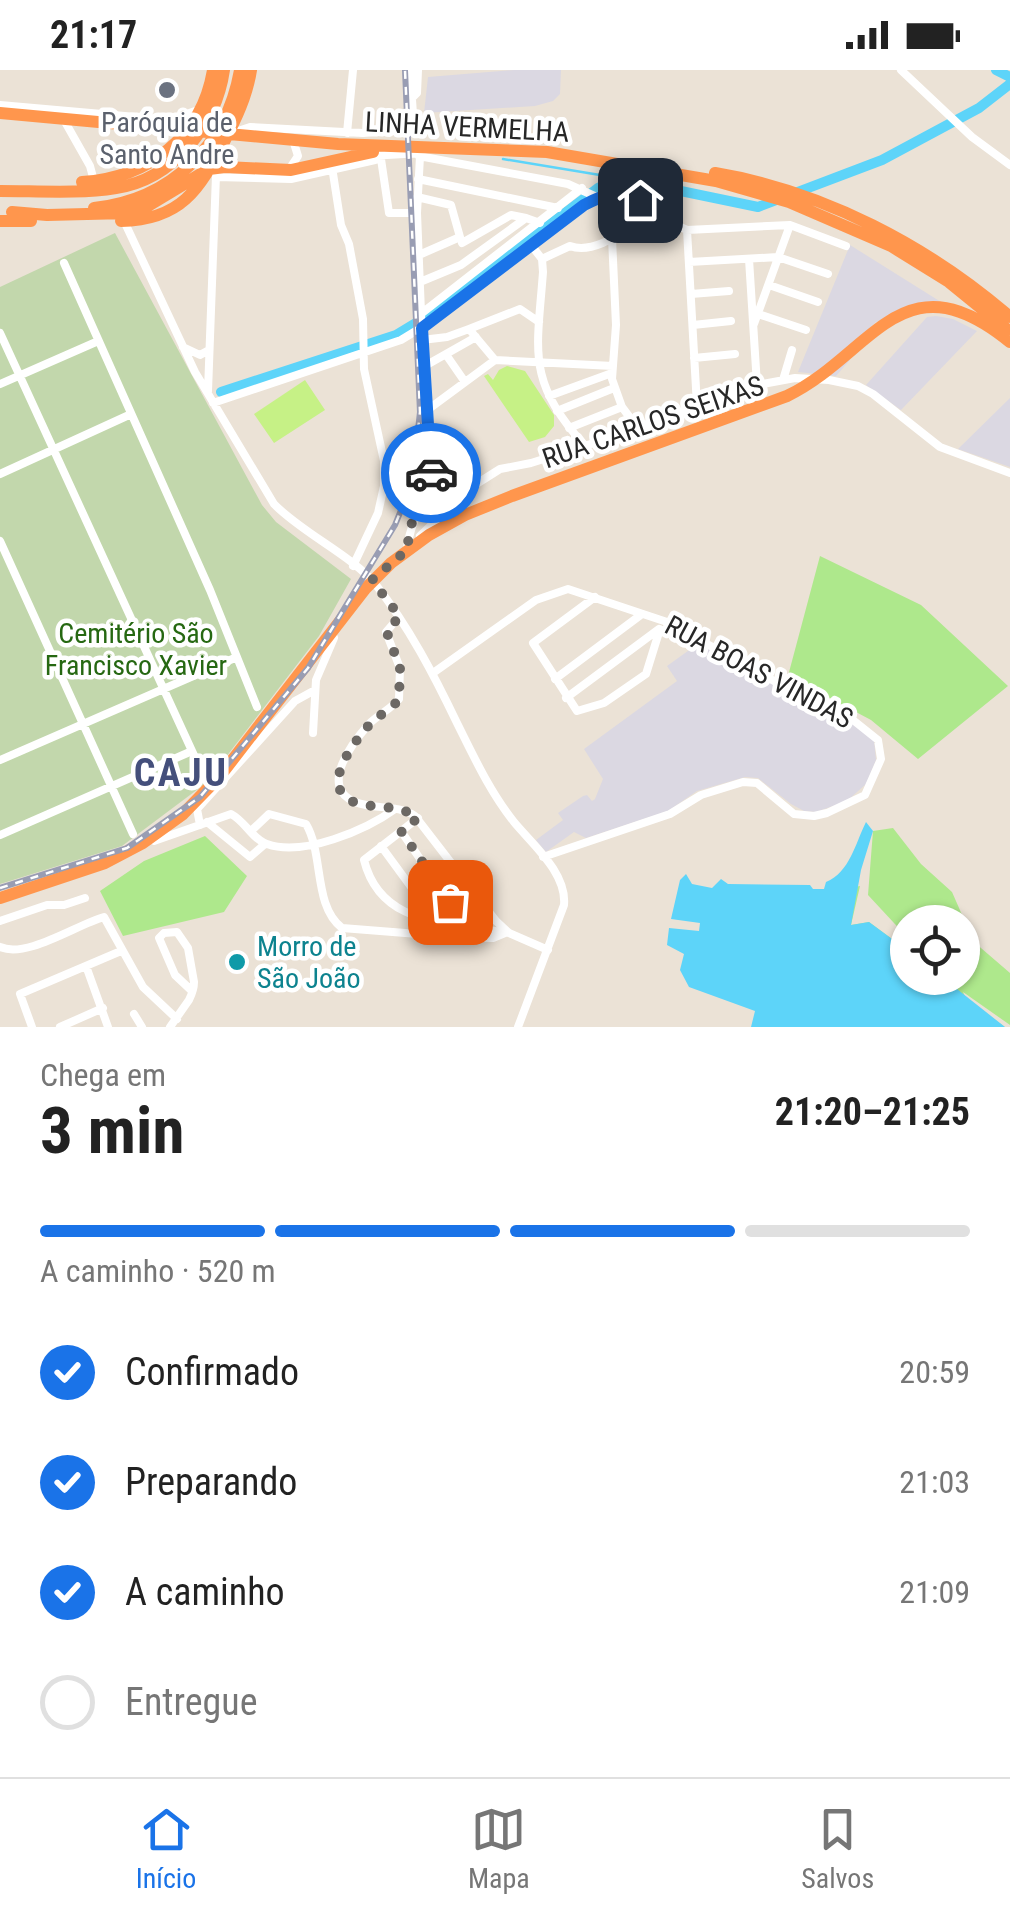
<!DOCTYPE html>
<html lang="pt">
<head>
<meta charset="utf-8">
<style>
	body { margin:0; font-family:"Roboto Condensed",sans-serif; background:#f2f2f2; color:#222; height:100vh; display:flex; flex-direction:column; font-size:38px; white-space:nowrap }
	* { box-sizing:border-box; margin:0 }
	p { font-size:32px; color:#767676 }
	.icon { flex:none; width:55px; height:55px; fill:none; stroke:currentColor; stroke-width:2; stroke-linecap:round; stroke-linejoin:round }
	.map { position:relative; height:957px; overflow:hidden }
	.details { display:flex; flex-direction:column; background:#fff; flex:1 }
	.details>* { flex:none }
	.tools { position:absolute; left:890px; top:835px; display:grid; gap:20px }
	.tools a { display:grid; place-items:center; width:90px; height:90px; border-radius:50%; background:#fff; box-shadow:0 2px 8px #0004; font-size:50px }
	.pin { position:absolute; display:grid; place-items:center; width:85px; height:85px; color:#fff; margin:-42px; border-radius:20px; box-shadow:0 5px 15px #0006 }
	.courier { position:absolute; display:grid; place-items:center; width:100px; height:100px; margin:-50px; border:8px solid #1a73e8; border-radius:50%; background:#fff; color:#222; box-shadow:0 2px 12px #0007 }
	.head em { font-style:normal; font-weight:700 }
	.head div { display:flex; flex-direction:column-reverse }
	.head { display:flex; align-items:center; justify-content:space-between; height:170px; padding:0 40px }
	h1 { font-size:65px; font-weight:700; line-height:75px }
	.bar { display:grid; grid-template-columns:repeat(4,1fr); gap:15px 10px; align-content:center; height:120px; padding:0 40px }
	.bar i { height:12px; border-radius:8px; background:#e0e0e0 }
	.bar .on { background:#1a73e8 }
	.bar p { grid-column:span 4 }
	ol { padding:0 40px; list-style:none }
	li { display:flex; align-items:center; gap:30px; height:110px }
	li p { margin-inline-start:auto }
	li .icon { padding:10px; border-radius:50%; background:#1a73e8; color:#fff; stroke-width:4 }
	li:last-child { color:#767676 }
	li i { width:55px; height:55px; border:5px solid #e0e0e0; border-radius:50% }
	.status { display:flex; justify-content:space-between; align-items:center; height:70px; padding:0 50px; background:#fff; direction:ltr }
	.status svg { height:28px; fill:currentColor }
	.dock { display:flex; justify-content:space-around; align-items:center; height:140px; border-top:2px solid #e0e0e0; background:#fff; font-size:28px; color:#767676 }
	.dock a { display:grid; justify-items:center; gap:5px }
	.dock .on { color:#1a73e8 }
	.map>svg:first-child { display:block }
	.industrial { fill:#dbd8e2 }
	.green { fill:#aee88c }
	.cemetery { fill:#c2d7ac }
	.pitch { fill:#c6f186 }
	.water { fill:#5dd4f9 }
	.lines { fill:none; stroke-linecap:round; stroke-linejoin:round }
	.stream { stroke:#5dd4f9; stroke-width:2.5 }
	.river { stroke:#5dd4f9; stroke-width:10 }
	.minor { stroke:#fff; stroke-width:8 }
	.highway { stroke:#ff964d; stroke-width:12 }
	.rail-casing { stroke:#999db3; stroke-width:6 }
	.rail { stroke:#fff; stroke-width:2.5; stroke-dasharray:8; stroke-linecap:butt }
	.done { stroke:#6c6864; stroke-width:10; stroke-dasharray:0 18 }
	.route { stroke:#1a73e8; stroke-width:12 }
	.worship-dot { fill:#6b7280; stroke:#fff; stroke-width:4 }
	.culture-dot { fill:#0f9aa8; stroke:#fff; stroke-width:4 }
	.labels { text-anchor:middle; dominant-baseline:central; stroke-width:9; stroke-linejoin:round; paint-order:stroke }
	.worship-label { font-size:28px; fill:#5b616d; stroke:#fff }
	.street-label { font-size:28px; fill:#272727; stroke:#fff }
	.park-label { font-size:28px; fill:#266812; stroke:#fff }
	.culture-label { font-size:28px; fill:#0d838f; stroke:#fff; text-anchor:start }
	.district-label { font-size:38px; font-weight:bold; letter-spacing:2.5px; fill:#444f7b; stroke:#fff }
</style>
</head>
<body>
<div class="status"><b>21:17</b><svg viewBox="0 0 49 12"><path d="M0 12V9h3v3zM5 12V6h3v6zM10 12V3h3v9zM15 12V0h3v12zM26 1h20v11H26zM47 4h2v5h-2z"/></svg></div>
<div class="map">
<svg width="1010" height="957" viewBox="0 0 1010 957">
	<rect width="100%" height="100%" fill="#ebe2d6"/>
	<path class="industrial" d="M514,0h47l-1,24 -7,7 -18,5 -111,7 4,-36z
		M850,175l91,57 -65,20 -32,31 6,7 -14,16 -38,-4z
		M936,246l17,3 24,12 -76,79 -35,-25 61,-68z
		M1010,328v69l-52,-18z
		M699,573l139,70 36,27 2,20 -10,24 -19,17 -31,11 -12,-1 -13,-7 -33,-26 -13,-1 -48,14 -29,20 -82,27 -12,-6 -28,20 -10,-12 27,-20 -5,-7 25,-17 4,-1 5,6 3,-2 8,-20 -19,-30 93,-68 -10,-15z"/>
	<path class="green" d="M820,486l101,49 87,81 -90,73 -47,-39 -83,-44z
		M893,758l28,36 31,28 22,50 36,31v52l-47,-33 3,7 39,28 -157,-62 1,-77 11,-2 -9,39 18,-3 38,28 1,28h54l1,-11 5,-3 -5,-7 -1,-35h-54l-1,15 -39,-42 5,-64z
		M205,766l42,40 -23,36 -101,24 -23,-45 44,-30z"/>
	<path class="cemetery" d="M115,163l147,272 14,17 75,57 -32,57 -113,147 -84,63 -122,38v-597z"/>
	<path class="pitch" d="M507,296l18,5 29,44v11l-9,11 -16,5 -45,-66 4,-2 5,6 6,-10z
		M305,310l20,30 -51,33 -20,-29z"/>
	<path class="water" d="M866,752l7,9 -12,39 -10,55 18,-3 38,28 1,28h35l62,49h-254l4,-16 -66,-24 -9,-17 4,-16 -17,-9 2,-17 30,3 1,-8 -29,-4 9,-39 6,-6 6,10 20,4 9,-9 7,5 82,1 3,4h11l2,-7c24,-10 29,-38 40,-60z"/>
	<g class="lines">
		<path class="stream" d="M503,89l115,19"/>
		<path class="river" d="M996,0l14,7
			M221,322l175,-57 38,-23 164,-124 20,-10 140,29 124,-47 97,-52 31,-24"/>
		<path class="minor" d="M901,0l71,67 38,28
			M412,28l5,-5 1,-23
			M0,35l170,15 25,-9
			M64,50l26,46 4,15
			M235,62l15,-5 113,6 51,-4 -4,-59
			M347,63l6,-63
			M370,86l51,-3
			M419,86l149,28 31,14
			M381,89l8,54h28
			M332,97l9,58 8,19 14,75 1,50 20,92v25l-6,27 -25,53
			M290,98l8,-12 -5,-16
			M216,107l75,2 84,-19
			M418,109l140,29
			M417,127l34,8 9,32 -41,18
			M124,151l71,151 79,132c28,29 79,52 102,81 33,42 58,90 81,138 17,34 33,69 57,99 19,23 53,51 50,83l-46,122
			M687,160l10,176
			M612,168l4,87 -4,54 10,28 15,20
			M462,173l49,-28 15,3
			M531,175l11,14 1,13c-6,81 -17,108 42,174
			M542,189l28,-13c26,10 60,-20 82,-32
			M749,189l8,126
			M689,192l89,-5 50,17
			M64,193l146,327 47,117
			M420,212l41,-17 65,-47 14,5
			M769,215l49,17
			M691,224l38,-3
			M422,243l160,-125
			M758,244l48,16
			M754,254l36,-99
			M693,255l38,-4
			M469,259l51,-20 19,13
			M0,263l204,444
			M422,270l25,-3 22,-8 26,31
			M183,277l17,8 9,-5
			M447,286l18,26
			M694,288l41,-4
			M495,290l118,6
			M423,297l53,-30
			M783,310l9,-30
			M0,314l96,-42
			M208,321l8,-216
			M549,326l63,-23
			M213,333l188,-63 36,-22 147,-113 23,-10 23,-1 22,20 35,16 103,-5 56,21
			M426,341l69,-51
			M557,341l57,-23
			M569,358l53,-21
			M0,404l129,-59
			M420,466l50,-48 30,-19 31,-6 54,-17 172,-61 38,-7 34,2 29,6 15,8 67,53 70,26
			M0,471l133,293
			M407,480c2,-29 22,-52 24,-80 1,-11 -3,-23 -5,-33l-9,-224 3,-57
			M595,527l-62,46 44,68 27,-8 42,-29 14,-45
			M399,547l-13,15 14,36 -1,31c-8,10 -21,16 -30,25 -16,18 -51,63 -14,78 20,8 42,2 60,14l81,105 13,12 39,17
			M433,603l103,-73 32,-11 99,33 118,65 58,25 35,28 3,19 -16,36 -38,18 -13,3 -20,-2 -37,-31 -14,-1 -42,13 -31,19 -127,43
			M555,609l87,-65
			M566,628l93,-69
			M313,663l3,-53 18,-42
			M0,690l237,-103
			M418,748l-54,42c17,68 86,61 141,73
			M207,752l43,35 15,-13
			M200,755l-3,-16 98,-108 20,-11
			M251,761l18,-17 37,10c18,30 7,82 36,104l114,9 37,1 12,-5
			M401,761l65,95
			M0,765l192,-84
			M154,771l77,-27c14,7 22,26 36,30 36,13 99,-14 128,-35
			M381,776l55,75
			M0,851l47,-16h17l21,-7
			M0,877c26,12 76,-22 104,-30l39,70 34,32
			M86,896l22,61
			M134,944l8,13
			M32,957l-12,-33 101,-43
			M60,957l43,-19
			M170,957l19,-27c3,-6 5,-12 5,-18l-6,-34 -11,-16 -13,1 -5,5 16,37 17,16"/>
		<path class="highway" d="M0,43l338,31 209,8 169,29 73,21 102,44 58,36 59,48
			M715,103c108,18 213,73 295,144
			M82,112c66,-4 120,-45 131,-112
			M0,121c38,0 79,3 116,-3 58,-9 100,-63 108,-118
			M94,138c77,-8 133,-63 146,-138
			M12,142l35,3 80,-2 19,-6 63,-38 16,-2 66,3 82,-18
			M0,151h31
			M121,151c60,-1 78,-31 103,-79 12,-23 23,-46 27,-72
			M0,828l105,-35 38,-20 39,-28 38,-39 145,-187 26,-26 38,-28 36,-20 47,-19 275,-100c85,-41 115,-142 223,-54"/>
		<g class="rail-casing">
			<path id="rail" d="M0,818l127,-40 73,-51 108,-129 87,-143 17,-42 8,-71 -15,-342"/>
		</g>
		<use href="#rail" class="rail"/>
	</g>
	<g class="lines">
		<path class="done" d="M431,403l-21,55 -3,22 -35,30 28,37 -14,13 14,38 -1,31c-8,11 -21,16 -30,26 -19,22 -56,71 -4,80 18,3 37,1 53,13l-17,13 49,71"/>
		<path class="route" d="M431,403l-9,-145 162,-123c19,-10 37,-17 56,-5"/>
	</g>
	<circle class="worship-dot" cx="167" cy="20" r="10"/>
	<circle class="culture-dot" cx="237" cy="892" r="10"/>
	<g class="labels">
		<g class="worship-label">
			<text x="167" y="52">Paróquia de<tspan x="167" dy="32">Santo Andre</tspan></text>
		</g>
		<g class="street-label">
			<text transform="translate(467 57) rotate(3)">LINHA VERMELHA</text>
			<text transform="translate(653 352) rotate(-19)">RUA CARLOS SEIXAS</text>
			<text transform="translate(759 602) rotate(28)">RUA BOAS VINDAS</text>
		</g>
		<g class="park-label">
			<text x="136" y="563">Cemitério São<tspan x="136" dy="32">Francisco Xavier</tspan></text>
		</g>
		<g class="culture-label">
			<text x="257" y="876">Morro de<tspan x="257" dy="32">São João</tspan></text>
		</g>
		<g class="district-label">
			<text x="181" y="703">CAJU</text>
		</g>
	</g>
</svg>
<div class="tools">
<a><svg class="icon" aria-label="locate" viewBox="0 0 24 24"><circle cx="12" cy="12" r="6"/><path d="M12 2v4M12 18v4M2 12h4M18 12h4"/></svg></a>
</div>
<div class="pin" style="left:450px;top:832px;background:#ea580c"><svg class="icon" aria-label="bag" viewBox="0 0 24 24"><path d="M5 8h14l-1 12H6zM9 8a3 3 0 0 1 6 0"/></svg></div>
<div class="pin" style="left:640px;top:130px;background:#1f2937"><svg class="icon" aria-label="home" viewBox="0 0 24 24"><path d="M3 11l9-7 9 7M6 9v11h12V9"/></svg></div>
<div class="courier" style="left:431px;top:403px"><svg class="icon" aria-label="car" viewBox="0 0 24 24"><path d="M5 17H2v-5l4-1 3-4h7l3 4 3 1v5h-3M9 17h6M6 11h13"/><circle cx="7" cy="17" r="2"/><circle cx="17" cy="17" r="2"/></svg></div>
</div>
<section class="details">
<div class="head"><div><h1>3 min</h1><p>Chega em</p></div><em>21:20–21:25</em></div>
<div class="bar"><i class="on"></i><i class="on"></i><i class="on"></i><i></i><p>A caminho · 520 m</p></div>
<ol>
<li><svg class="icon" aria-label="check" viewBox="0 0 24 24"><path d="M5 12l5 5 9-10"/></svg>Confirmado<p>20:59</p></li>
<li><svg class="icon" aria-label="check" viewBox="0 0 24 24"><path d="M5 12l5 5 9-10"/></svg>Preparando<p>21:03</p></li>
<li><svg class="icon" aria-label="check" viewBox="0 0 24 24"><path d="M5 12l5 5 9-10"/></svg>A caminho<p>21:09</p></li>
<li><i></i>Entregue</li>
</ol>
</section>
<nav class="dock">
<a class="on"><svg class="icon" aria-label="home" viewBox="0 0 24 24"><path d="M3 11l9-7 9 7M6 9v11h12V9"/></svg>Início</a>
<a><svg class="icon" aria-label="map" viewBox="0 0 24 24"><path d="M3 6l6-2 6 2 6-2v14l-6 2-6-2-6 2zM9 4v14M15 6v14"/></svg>Mapa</a>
<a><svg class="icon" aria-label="saved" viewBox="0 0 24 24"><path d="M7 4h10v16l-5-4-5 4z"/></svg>Salvos</a>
</nav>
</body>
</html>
